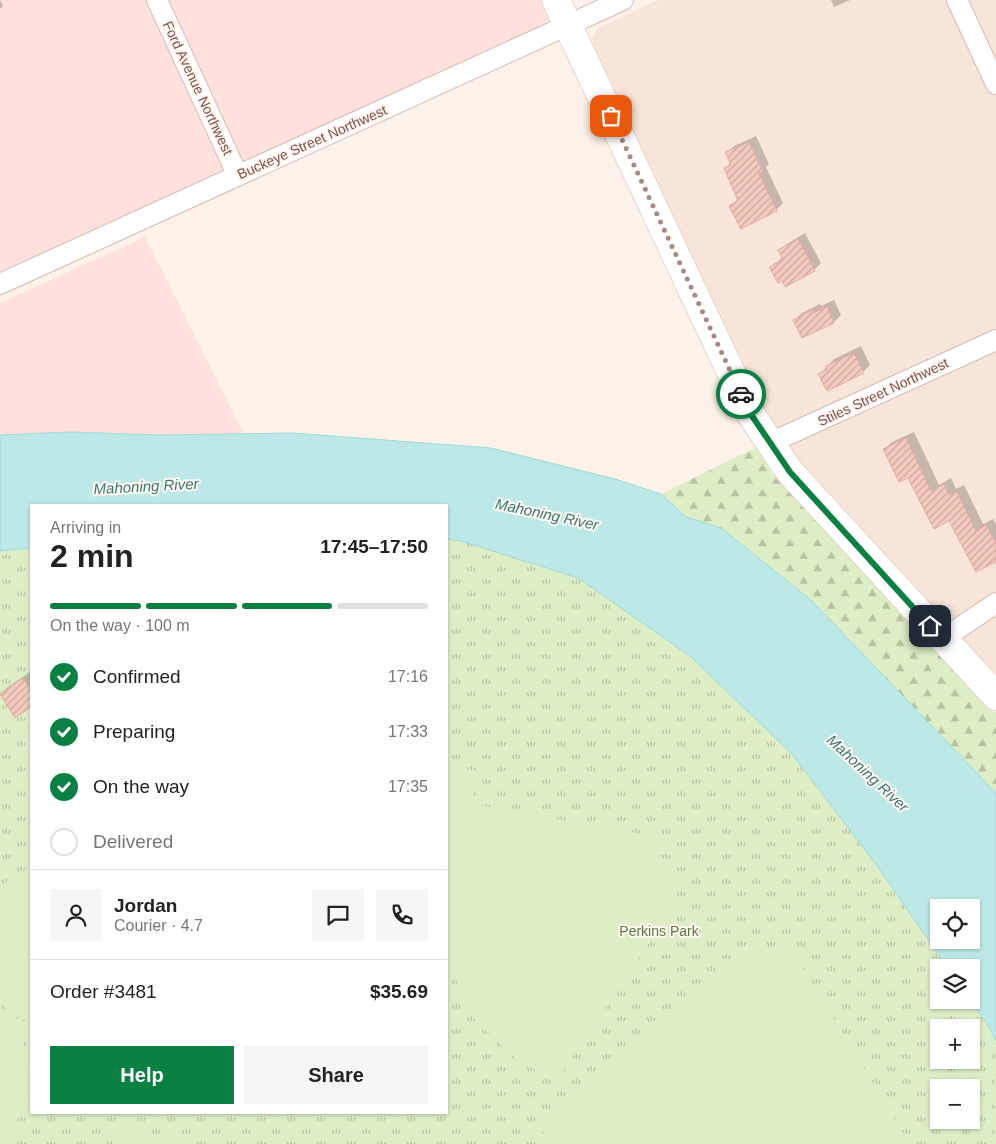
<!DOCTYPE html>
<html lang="en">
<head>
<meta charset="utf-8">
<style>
	body { margin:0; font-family:Helvetica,sans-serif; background:#f6f6f6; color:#222; height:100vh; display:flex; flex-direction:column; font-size:19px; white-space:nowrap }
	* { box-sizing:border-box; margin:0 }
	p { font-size:16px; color:#767676 }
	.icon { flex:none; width:28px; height:28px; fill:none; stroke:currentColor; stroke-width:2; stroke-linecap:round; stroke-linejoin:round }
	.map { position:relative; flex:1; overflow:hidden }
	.drawer { position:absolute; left:30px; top:504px; width:418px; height:610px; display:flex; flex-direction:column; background:#fff; border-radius:0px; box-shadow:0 1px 4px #0004 }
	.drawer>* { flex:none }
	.buttons { position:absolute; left:930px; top:899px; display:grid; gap:10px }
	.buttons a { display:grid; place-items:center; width:50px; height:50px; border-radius:0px; background:#fff; box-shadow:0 1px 4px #0004; font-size:25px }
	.pin { position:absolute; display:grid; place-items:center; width:42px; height:42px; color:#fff; margin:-21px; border-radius:10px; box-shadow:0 2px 8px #0006 }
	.courier { position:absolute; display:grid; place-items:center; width:50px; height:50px; margin:-25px; border:4px solid #0b8043; border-radius:50%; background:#fff; color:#222; box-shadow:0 1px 6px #0007 }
	.summary em { font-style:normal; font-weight:700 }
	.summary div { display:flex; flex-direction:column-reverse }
	.summary { display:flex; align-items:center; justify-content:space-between; height:85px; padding:0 20px }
	h1 { font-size:32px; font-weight:700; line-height:38px }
	.bar { display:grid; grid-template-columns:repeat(4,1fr); gap:8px 5px; align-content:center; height:60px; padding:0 20px }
	.bar i { height:6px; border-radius:4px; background:#e0e0e0 }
	.bar .active { background:#0b8043 }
	.bar p { grid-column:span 4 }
	.line { display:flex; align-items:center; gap:12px; padding:0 20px; border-top:1px solid #e0e0e0 }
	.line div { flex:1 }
	.round { display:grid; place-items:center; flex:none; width:52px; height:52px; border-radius:0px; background:#f6f6f6 }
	ol { padding:0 20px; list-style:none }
	li { display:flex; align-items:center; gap:15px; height:55px }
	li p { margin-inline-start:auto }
	li .icon { padding:5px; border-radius:50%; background:#0b8043; color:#fff; stroke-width:4 }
	li:last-child { color:#767676 }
	li i { width:28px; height:28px; border:2px solid #e0e0e0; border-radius:50% }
	.action { display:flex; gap:10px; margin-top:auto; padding:10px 20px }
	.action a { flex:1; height:58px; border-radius:0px; background:#0b8043; color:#fff; font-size:20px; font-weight:700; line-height:58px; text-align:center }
	.action a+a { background:#f6f6f6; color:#222 }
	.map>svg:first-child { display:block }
	.residential { fill:#f8e5da }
	.commercial { fill:#fee0dd }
	.grass { fill:url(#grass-tufts); fill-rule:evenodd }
	.forest { fill:url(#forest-firs) }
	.pitch { fill:#ddedc6 }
	.water { fill:#bce9e7; stroke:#a1dbd9; fill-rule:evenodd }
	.shadow { fill:#0003 }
	.building { fill:url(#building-hatch); stroke:#e8ac9f }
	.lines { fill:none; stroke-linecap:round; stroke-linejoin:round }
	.minor-casing { stroke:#d3b9b0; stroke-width:22 }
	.secondary-casing { stroke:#d9bab0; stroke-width:29 }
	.minor { stroke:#fff; stroke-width:20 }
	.secondary { stroke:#fff; stroke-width:28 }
	.done { stroke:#a88a82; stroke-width:5; stroke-dasharray:0 9 }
	.route { stroke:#0b8043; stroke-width:6 }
	.labels { text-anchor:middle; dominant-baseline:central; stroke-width:4; stroke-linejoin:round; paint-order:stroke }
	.street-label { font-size:14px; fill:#7a524a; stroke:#fff6f1 }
	.park-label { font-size:14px; fill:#5c7a3f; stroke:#fff6f1 }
	.water-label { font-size:15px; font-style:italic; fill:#3a7876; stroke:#fff6f1 }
</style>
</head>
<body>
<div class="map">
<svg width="996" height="1144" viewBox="0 0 996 1144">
	<defs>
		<pattern id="grass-tufts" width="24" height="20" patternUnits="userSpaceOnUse" patternTransform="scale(1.25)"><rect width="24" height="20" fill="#ddedc6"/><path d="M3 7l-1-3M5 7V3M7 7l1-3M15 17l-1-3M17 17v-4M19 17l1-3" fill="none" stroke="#b8c3a3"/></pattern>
		<pattern id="forest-firs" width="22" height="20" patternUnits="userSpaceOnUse" patternTransform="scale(1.25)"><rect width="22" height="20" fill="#ddedc6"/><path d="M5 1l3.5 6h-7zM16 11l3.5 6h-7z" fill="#b8c3a3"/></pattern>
		<pattern id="building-hatch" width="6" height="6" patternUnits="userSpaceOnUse" patternTransform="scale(1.25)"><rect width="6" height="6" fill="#f4cabf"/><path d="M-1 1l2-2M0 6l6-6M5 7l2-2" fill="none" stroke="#cba79d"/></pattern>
	</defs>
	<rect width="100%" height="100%" fill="#fdf2e9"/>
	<path class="residential" d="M658,0h338v679l-179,-194 -49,-67 -175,-372v-10l5,-8z"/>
	<path class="commercial" d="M0,0h547l4,7 -2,12 -14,10 -535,243z
		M145,237l99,197 -85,1 -89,-3 -70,3v-132z"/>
	<path class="grass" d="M446,539l15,2 117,37 112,78 102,98 86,113 69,100 -8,1v32h31l18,25 8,16v103h-996v-593l31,-3v564h415zM939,1028h32v32h-32zM939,1088h32v32h-32z"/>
	<path class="forest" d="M757,447l15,27 224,239v80l-185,-193 -90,-72 -35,-11 -25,-23z"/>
	<path class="pitch" d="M446,767l35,4 -10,33 182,32 26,62 -122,182 -40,-20 -51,-49 -20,-63 4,-81 -4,3z
		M31,868v155l-9,-5 5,73 -18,53h-9v-123l22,-3 -17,-11 -5,-6v-115z
		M757,949l39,6 114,189h-357l-17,-20z
		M119,1126l68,16v2h-73z"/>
	<path class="water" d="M70,432l89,3 134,-2 198,15 124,31 46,15 25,23 35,11 90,72 185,193v248l-8,-16 -18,-25 1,-32 -24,-1 -69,-100 -86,-113 -102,-98 -112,-78 -117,-37 -15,-2v-34h-415v43l-31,3v-116zM939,908h32v32h-32z"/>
	<path class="shadow" d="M0,0l3,6 -3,3z
		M831,0h19l-16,7z
		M756,136l13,28 -3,3 17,36 -7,7 -46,-4 8,-7 -13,-30 6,-7 -4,-9 7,-7z
		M805,233l16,30 -7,7 -32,9 -11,-12 12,-10 -3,-6 7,-7z
		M834,300l7,15 -7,7 -31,14 -8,-16 7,-7 18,-9 1,2z
		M861,346l9,19 -7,7 -43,2 14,-15z
		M914,432l25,53 12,-7 5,11 8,-4 19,39 10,-5 3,5v36l-47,-40 -64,-71 7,-7z
		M30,672l1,33 -16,11 -14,-22 7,-7z"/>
	<path class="building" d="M749,142l14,30 -4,2 18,37 -36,18 -12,-23 9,-5 -14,-33 7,-3 -6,-13z
		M798,239l17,32 -30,16 -3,-6 -4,2 -9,-16 14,-7 -5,-10z
		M827,306l7,17 -32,15 -9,-18 19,-10 1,3z
		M854,353l10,20 -37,18 -9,-17 9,-5 -1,-3z
		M906,438l25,53 13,-7 5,11 8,-3 19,39 10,-6 10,19v18l-20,10 -27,-51 -15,8 -26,-51 -9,4 -16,-33z
		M23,678l8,13v16l-16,11 -15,-24z"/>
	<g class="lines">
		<g class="minor-casing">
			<path id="minor" d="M157,0l81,176
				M957,0l39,84
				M0,284l623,-284
				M770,443l226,-103
				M943,639l53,-36"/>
		</g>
		<g class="secondary-casing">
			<path id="secondary" d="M556,0l194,413 40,59 206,224"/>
		</g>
		<use href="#minor" class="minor"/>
		<use href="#secondary" class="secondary"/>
	</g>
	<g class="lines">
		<path class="done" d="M611,116l130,278"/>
		<path class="route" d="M741,394l9,19 40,59 140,154"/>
	</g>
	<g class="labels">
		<g class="street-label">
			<text transform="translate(198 88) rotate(65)">Ford Avenue Northwest</text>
			<text transform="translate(312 142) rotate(-24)">Buckeye Street Northwest</text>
			<text transform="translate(883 392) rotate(-25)">Stiles Street Northwest</text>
		</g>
		<g class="park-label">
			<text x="659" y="931">Perkins Park</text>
		</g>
		<g class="water-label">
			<text transform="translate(146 486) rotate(-3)">Mahoning River</text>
			<text transform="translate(547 514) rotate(12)">Mahoning River</text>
			<text transform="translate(868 773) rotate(43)">Mahoning River</text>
		</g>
	</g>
</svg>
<div class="buttons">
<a><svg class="icon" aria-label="locate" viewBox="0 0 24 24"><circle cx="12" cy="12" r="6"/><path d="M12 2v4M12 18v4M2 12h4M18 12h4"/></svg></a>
<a><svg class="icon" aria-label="layers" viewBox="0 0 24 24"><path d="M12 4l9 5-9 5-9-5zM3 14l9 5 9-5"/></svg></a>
<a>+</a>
<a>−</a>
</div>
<div class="pin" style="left:611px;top:116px;background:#ea580c"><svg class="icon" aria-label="bag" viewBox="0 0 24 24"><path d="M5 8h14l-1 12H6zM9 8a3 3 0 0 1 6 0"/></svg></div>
<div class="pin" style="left:930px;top:626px;background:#1f2937"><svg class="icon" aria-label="home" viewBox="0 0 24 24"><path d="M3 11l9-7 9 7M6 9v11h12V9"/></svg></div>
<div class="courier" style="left:741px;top:394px"><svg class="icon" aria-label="car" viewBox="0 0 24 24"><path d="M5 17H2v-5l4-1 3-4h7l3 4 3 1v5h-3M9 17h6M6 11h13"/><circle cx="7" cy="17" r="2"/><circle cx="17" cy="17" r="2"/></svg></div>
<section class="drawer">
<div class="summary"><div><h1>2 min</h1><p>Arriving in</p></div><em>17:45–17:50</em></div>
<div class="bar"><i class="active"></i><i class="active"></i><i class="active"></i><i></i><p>On the way · 100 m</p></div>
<ol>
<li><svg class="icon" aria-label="check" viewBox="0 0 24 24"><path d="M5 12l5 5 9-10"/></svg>Confirmed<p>17:16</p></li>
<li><svg class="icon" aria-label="check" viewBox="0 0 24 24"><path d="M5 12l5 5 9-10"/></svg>Preparing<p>17:33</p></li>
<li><svg class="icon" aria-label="check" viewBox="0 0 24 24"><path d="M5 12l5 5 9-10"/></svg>On the way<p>17:35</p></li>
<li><i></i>Delivered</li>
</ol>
<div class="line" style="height:90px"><a class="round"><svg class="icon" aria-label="person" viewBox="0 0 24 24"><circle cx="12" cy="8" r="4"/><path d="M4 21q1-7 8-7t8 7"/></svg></a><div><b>Jordan</b><p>Courier · 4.7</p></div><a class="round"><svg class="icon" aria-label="chat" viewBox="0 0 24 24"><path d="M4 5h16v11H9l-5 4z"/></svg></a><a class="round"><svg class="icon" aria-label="phone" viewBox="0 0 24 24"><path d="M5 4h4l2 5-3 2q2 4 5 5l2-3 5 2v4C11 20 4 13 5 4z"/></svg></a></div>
<div class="line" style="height:65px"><div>Order #3481</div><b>$35.69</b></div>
<div class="action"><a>Help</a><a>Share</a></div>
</section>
</div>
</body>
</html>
